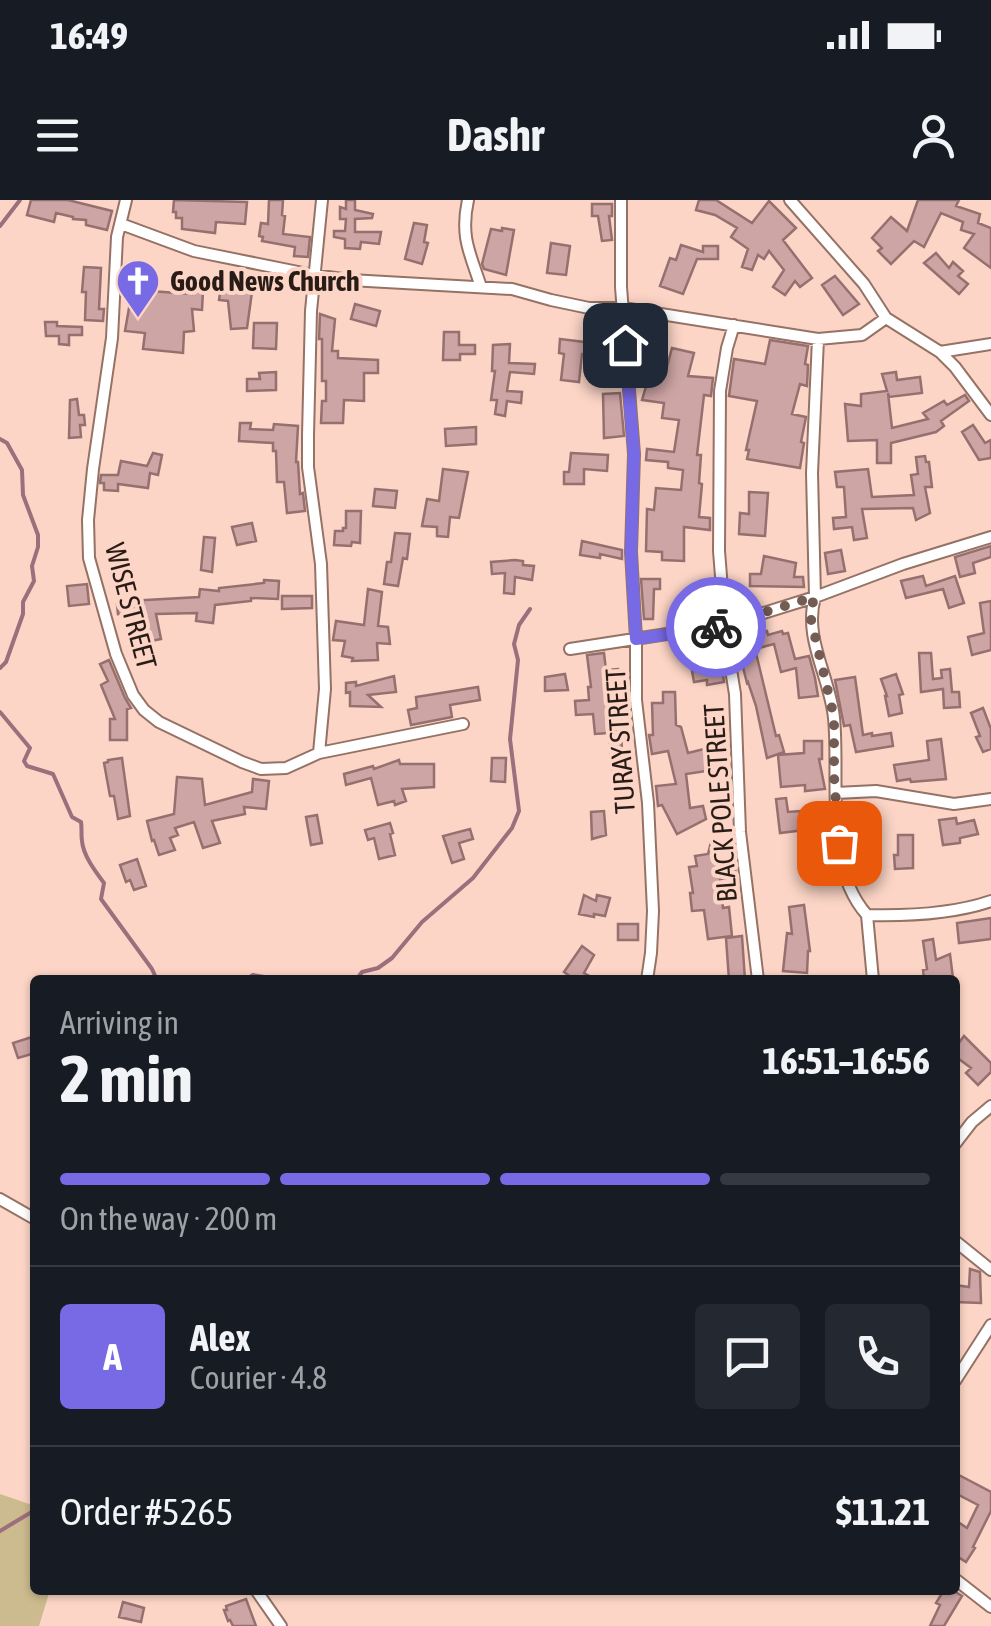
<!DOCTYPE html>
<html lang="en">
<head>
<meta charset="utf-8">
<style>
	body { margin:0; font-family:"Asap Condensed",sans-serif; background:#242831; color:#f1f3f6; height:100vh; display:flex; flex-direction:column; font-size:38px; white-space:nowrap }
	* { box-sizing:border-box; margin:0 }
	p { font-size:32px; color:#9ea1a6 }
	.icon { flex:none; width:55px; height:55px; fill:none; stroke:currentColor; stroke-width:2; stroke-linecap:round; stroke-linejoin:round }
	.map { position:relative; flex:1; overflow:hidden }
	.panel { position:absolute; left:30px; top:775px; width:930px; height:620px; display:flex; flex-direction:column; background:#171b24; border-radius:10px; box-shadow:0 2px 8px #0004 }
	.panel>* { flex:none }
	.pin { position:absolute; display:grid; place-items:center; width:85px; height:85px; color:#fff; margin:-42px; border-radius:20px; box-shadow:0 5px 15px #0006 }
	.courier { position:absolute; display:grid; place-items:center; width:100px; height:100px; margin:-50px; border:8px solid #7869e5; border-radius:50%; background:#fff; color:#222; box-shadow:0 2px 12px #0007 }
	.overview em { font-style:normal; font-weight:700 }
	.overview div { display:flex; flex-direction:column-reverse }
	.overview { display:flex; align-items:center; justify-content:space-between; height:170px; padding:0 30px }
	h1 { font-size:65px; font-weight:700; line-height:75px }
	.bar { display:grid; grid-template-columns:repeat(4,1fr); gap:15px 10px; align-content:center; height:120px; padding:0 30px }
	.bar i { height:12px; border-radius:8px; background:#363941 }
	.bar .current { background:#7869e5 }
	.bar p { grid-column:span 4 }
	.line { display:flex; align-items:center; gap:25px; padding:0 30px; border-top:2px solid #363941 }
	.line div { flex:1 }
	.round { display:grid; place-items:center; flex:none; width:105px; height:105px; border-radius:10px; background:#242831 }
	.status { display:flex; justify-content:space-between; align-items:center; height:70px; padding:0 50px; background:#171b24; direction:ltr }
	.status svg { height:28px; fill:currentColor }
	header { display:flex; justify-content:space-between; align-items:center; height:130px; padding:0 30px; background:#171b24; font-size:45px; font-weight:700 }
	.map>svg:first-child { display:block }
	.green { fill:#ccbb8f }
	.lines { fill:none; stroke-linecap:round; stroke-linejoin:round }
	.stream { stroke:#9d6e7c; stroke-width:4 }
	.building { fill:#cea5a5; stroke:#95706f; stroke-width:2.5 }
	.minor-casing { stroke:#957265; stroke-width:14 }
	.minor { stroke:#fff; stroke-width:10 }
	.done { stroke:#735c54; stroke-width:10; stroke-dasharray:0 18 }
	.route { stroke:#7869e5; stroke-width:12 }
	.labels { text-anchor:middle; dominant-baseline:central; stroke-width:8; stroke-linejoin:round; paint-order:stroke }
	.poi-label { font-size:28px; font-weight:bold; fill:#291b16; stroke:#fcd5c6; text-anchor:start }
	.street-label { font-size:28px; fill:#291b16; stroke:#fcd5c6 }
</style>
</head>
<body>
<div class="status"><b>16:49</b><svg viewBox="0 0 49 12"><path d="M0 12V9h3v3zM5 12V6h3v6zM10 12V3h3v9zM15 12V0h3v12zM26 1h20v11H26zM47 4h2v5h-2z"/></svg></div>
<header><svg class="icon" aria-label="menu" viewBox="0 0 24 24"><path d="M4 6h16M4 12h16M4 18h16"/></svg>Dashr<svg class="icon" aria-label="person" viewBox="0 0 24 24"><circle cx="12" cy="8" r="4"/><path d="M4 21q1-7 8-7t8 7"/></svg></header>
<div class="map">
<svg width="991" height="1426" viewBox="0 0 991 1426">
	<rect width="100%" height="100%" fill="#fcd5c6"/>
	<path class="green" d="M0,1294l35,12v84h15l-11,36h-39z"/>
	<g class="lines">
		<path class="stream" d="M0,26l20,-26
			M0,239l7,4 15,27 1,25 15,40v12l-6,19 2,15 -11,21v12l-17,48 -6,6
			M0,512l30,36 -6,13 3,5 26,8 19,43 9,5c1,6 0,13 1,19 1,14 13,30 22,42l-3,16 51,70 5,11
			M246,780l7,-5 29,5
			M356,780l6,-8 16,-4 14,-10 30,-36 51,-44 39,-50 7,-17 -9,-72 8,-79 -4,-16 5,-19 11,-16
			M0,1331l35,-21"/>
	</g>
	<path class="building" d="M31,0h37l44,11 -5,19 -21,-5v-5l-13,-1v-2l-17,-4 -2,9 -27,-7z
		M174,0l73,2 -2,22 -29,-2 -1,11 -33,-4v-11h-6v-6h-3z
		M269,0h14l-1,15 3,1 -2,18 27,3 -2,20 -14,-1 1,-9 -33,-6 1,-4 -4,-1 2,-13 7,1z
		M346,0h9v10l18,4 -1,4 -17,1v13h26l-2,12 -18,-2 -1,7 -15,-1v-9l-11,-2v-6h11l1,-12h-6v-12l6,2z
		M699,0h17l36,23 17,-22 27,27 -13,12 29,38 -12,9 -5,-6 -10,14 -12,-8 11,-17 -15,-19 -5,8 -6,-4 -6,15 -10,-3 6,-18 -17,-12 6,-9 -22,-13 -19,-5z
		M918,0h41l-3,6 24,8 -2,9 13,5v40l-27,-20 10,-14 -13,-4 2,-8 -22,-9 -17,34 -10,-6 -23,23 -13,-13 4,-3 -10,-10 19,-21 16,14z
		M592,4h20v12h-3l3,24 -10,1 -4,-25h-6z
		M414,23l13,2 -3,17 4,1 -6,21 -17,-5z
		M502,28l12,2 -8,45 -22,-6 -2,-5 9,-35 11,2z
		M551,43l19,3 -4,29 -19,-2z
		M681,45l22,7v-6h15v13h-21l-14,35 -23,-8 10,-28 6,2z
		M936,53l13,15 4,-6 10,9 -5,5 10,8 -9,10 -35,-31z
		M84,67l17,1 -2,41h5l-1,12 -18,-1 1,-28h-4z
		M835,76l24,28 -16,11 -21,-30z
		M133,85l18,2 -1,4 42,3v-4l11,1 -1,19 -10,-1 2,22 -10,1 -1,21 -40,-4 2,-16 -20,-2z
		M221,87l31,5 -5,36 -16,1 -3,-28 -9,-1z
		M355,104l25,7 -4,15 -25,-7z
		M320,114l15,5 -3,32h6v7l40,2v13h-14v28l-20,-1 -1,23h-22l1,-22h4v-20h-4v-42h-3z
		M45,122h12v4l25,1v8h-13v10l-10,-1v-8h-13z
		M254,123h23l-1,26 -23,-1z
		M444,132h15v13h16v9h-15v6h-17z
		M560,139l25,3v-3l20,2 -1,14 -22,-1 -3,28 -18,-2 3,-26 -5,-1z
		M770,140l38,6 -3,18 3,1 -1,21 -7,-2 -8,30 14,3 -5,25 3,1 -4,25 -53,-9 2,-9h-3l11,-49 -28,-5 5,-37 31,5z
		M510,144l-1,19 26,1 -1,10 -24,-2 -3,19 15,1 -1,11 -14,-2 -2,15 -10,-2 2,-14h-6l4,-29h-3l1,-26z
		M672,148l22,5 -6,23 25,2 -2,18 -7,-1 -7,60h4l-2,28 3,1 -3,33 11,1v12l-26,-3v34l-22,-1v-8l-16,-1 1,-42 7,1 2,-22 25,2 2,-20 -15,-2v-6l-22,-2 1,-11 27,3 5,-32 -17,-2 2,-15 -22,-3 5,-17 8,2 3,-12 7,1z
		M276,172v18l-29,1v-12h13l-1,-6z
		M896,172l1,8 23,-3 2,16 -33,4 -1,-4 4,35 36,-9 -5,-6 21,-12 3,4 18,-10 4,6 -28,20 3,5 -8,6 -45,11v20h-14v-23l-29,1 -3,-37 16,2v-12l26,-3 -5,-17z
		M620,193l4,43 -20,2 -1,-44z
		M77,199l2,16h5l1,10h-5l1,12 -12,1 1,-38z
		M240,223h11l-1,6 23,1 1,-6 24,2 -2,36h2l2,32 3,-1 2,18 -18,2 -3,-31h-7l-1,-31h-3v-8l-34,-2z
		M973,225l12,18 6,-3v18l-12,2 -17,-28z
		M476,227v17l-30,2 -1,-17z
		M153,253l9,2 -4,20 -8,-2 -2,15 -30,-4v7l-14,-1v-7h-4l1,-8h17l3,-14 26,5z
		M571,253l37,2 -1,16 -23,-2v15h-20v-12h5z
		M925,256l1,6h3l3,25h-7l5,26 -14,7 -3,-12 -51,1 5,29 -13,2 -2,-13 -18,2 -1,-11 13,-1 -2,-30h-7l-2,-15 33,-3 4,28 42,-2 -3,-20 7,-1 -2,-17z
		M443,269l25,3 -9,46 -9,-1 -2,20 -11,-1v-9l-15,-1 5,-27 12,2z
		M375,289l22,2 -2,17 -22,-2z
		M749,292l19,1 -3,43 -26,-2 1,-21 9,1z
		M346,311h15l-1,32 -8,-1 -1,4 -17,-1 1,-14h8v-3h3z
		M252,323l4,18 -19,4 -5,-18z
		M395,333l15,1 -3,25 -4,-1 -5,28 -14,-2 3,-22h4z
		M204,337l11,1 -3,34 -11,-2z
		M582,341l40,9v9l-22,-5v4l-20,-3z
		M991,346v11l-18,6 2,10 -15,4 -5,-20z
		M841,350l4,21 -17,3 -3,-21z
		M764,356l32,7 -2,14h9l1,10 -54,-1v-12h11z
		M515,360l8,1v4l11,1 -2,14 -17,-3 -1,17 -10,-1 1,-20 -13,1 -1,-12z
		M923,376l3,10 29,-10 9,27 -15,5 -6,-19 -37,9 -5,-17z
		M641,379h19v10h-6l-1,30h-9z
		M264,380l15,1 -1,18 -27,-1v3l-36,4 -2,18 -17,-2 1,-8 -41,1 5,25 -20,4 -6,-31 -17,2 -1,-10 11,-3 71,-4 1,-8 19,2v-3l45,-5z
		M87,384l2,20 -20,2 -2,-20z
		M368,389l14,3 -4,34 10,1 2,17 -13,-1 1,17 -26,1 1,-3 -11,-2 3,-15 -12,-1 3,-19 28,4z
		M282,396h30v12l-30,1z
		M991,401v49l-19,5 -4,-18 16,-4 -4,-30z
		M746,428l2,8 19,-5 1,4 14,-4 1,3 5,-1 7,26 14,-3 6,22 3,18 -19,2 -3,-30 -15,4 -7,-28 -19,5 21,87 3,-1 5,17 -17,6 -11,-52 -8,-24 -1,1 -12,-47 -1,-5z
		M702,440l5,31 15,-2 2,13 -17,3v-5l-13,2 -2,-11h3l-5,-30z
		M604,453l2,17 12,-1 7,62 -4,1 2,37h-11l-3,-36 -14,1 -2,-20 -17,1 -1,-14 14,-1 -1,-13h3l-4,-32z
		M919,453h12l2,26 9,-1 -1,-8 9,-1 2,23h7l1,15 -16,1 -1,-19 -22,3z
		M109,460l16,38 6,10 -4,1v31h-17v-21h5l-14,-34 7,-4 -8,-17z
		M565,474l3,16 -23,1v-14z
		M896,474l7,20 -4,1 3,18 -13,3 -4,-20h2l-6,-17z
		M394,476l2,16 -28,3 13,12 -31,-1v-14l-4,1v-10l10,-1v4z
		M855,477l8,58 9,-2v3l19,-3 2,13 -37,6 -6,-27 -6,1 -9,-46z
		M478,487l2,13 -30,5 2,12 -41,8 -3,-15 9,-2 -1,-11z
		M663,492h12l1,33 5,2 7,26 20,-5 5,22 -27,4 4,34 13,-2 3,13 -29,15 -15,-29 -4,1 -2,-20 20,-2 -8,-33 -16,3 -3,-19h4l-1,-32h11z
		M983,508l8,21v20l-8,3 -7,-15 4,-1 -9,-23z
		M941,539l5,40 -35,3 -1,-3 -13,2 -3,-16 35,-5 -2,-19z
		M804,541h18v18h-3l6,30 -20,2v-6l-24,2 -3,-32 26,-2z
		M122,558l8,58 -12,3 -4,-23h-4l-6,-33 4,-1v-2z
		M492,558h14l-1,24 -14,-1z
		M399,560l1,4h34v23l-32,2 4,12 -11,4 -1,-4 -16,4 -7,-27 -25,7 -2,-11 29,-8 1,3z
		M177,577l25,2 3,26 47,-13 1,-13 16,2 -3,28 -22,-2 1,7 -33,7 8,22 -17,5 -9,-26 -19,6 3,7 -8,3 5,12 -16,5 -5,-15 -2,1 -5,-20 27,-7z
		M786,598l2,14 12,-1 1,8 11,-1 1,11 -33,4 -4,-34z
		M604,611l2,24 -14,4 -1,-27z
		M317,615l5,28 -11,2 -5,-28z
		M956,618l1,6 17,-4 4,14 -18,4v5l-17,2 -4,-25z
		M390,623l3,10 -3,1 5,21 -16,4 -5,-21 -6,2 -3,-10z
		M470,629l3,10 -14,4 5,16 -12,4 -9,-27z
		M853,631h20l1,17h-20z
		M829,632l2,23 -18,2 -2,-23z
		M898,635h15v33l-18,1 -1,-14h4z
		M711,642l3,20 20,-3 2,18 -16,2 3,29 6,-1 3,29 -24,3 -4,-29 -12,1 -2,-18h3l-4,-26 8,-1 -2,-10 13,-2z
		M137,659l9,27 -12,4 -4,-10 -4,2 -6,-17z
		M584,695l12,6 1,-6 13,3 -5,18 -11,-2v3l-15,-3z
		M804,705l6,46h-2l-1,22 -24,-2 4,-38 5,1 -3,-27z
		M991,718v21l-32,4 -2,-20z
		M618,724h20v16h-20z
		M742,736l3,44h-16l-3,-42z
		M933,739l3,21 14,-6 3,24 -29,2 -1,-10 4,-1 -4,-28z
		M582,746l12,9 -10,18 13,7h-22l-11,-8z
		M35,836v17l-17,5 -5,-15z
		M964,836l27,27v9l-13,13 -12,-12 5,-5 -16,-12v-8z
		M970,1069l10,3 1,31 -26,-1v-17l14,2z
		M955,1273l36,19v19l-18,36 2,1 -9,14 -11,-7v-35l12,8 11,-23 -23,-12z
		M944,1390h8l10,6 -18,30h-14l10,-21 -4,-2z
		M246,1399l10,27h-23l-3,-6 -2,1 -4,-11h3l-1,-4z
		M123,1402l21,6 -3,14 -22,-5z"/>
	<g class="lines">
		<g class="minor-casing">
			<path id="minor" d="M126,0l-9,37 -5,101 -19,131 -5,51 1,38 27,96 17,41 11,15 15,12 83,40 19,7 25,-1 33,-15 144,-29
				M468,0c-8,37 2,53 13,87
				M621,0v87l13,167 -3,98 5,87v61l12,103 5,108 -2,42 -4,27
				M790,0l74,84 22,34 54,34 15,15 36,48
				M121,24l73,27 119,24 37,5 162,9 39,11 38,8h34l195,31 44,-4 24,-17
				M734,125l-7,23 -7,43 -1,160 7,88 9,55 5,138 18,148
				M818,139l-6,134 3,124c-12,41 15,80 19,121 6,61 -11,148 33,197
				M940,152l51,-8
				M570,449l155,-24 90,-28 88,-33 88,-27
				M319,553l6,-64 -4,-125 -13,-97v-32l3,-124 11,-111
				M836,593l40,-2 78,13 37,-5
				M867,715c40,1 86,-1 124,-14
				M867,715l6,65
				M955,944l17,-22 19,-16
				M0,999l35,20
				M955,1041l36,29
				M955,1181l36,-56
				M955,1379l36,28
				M256,1390l25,36"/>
		</g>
		<use href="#minor" class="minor"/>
	</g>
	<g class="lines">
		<path class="done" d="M716,427l98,-30 -4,18 24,102v59l5,67"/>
		<path class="route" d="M625,145l9,109 -3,98 5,87 80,-12"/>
	</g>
	<defs>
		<g id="church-pin" transform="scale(2.25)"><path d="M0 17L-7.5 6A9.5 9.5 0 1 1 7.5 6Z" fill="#7869e5" stroke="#fcd5c6"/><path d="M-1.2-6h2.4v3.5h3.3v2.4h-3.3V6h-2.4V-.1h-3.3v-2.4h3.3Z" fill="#fff"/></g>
	</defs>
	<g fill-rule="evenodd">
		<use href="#church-pin" x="138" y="81"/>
	</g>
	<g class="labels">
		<g class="poi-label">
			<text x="170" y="81">Good News Church</text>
		</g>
		<g class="street-label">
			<text transform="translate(131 406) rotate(75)">WISE STREET</text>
			<text transform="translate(620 541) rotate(-94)">TURAY STREET</text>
			<text transform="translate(720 603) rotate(-94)">BLACK POLE STREET</text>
		</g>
	</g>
</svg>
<div class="pin" style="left:839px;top:643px;background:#ea580c"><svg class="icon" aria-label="bag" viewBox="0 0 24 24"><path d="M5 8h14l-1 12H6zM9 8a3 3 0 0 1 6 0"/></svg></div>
<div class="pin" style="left:625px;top:145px;background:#1f2937"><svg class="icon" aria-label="home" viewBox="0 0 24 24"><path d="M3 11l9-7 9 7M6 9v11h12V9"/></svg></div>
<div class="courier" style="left:716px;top:427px"><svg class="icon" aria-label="bike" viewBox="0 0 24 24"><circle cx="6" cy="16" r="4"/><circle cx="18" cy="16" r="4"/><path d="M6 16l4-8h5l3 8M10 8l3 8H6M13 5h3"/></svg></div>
<section class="panel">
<div class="overview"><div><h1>2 min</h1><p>Arriving in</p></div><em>16:51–16:56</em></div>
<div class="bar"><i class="current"></i><i class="current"></i><i class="current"></i><i></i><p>On the way · 200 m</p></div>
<div class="line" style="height:180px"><b class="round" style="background:#7869e5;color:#fff">A</b><div><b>Alex</b><p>Courier · 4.8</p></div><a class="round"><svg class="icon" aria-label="chat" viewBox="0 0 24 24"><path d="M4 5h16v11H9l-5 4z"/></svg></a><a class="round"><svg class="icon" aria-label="phone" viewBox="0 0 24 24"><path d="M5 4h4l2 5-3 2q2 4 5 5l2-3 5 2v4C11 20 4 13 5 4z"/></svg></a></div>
<div class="line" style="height:130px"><div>Order #5265</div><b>$11.21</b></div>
</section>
</div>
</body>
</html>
